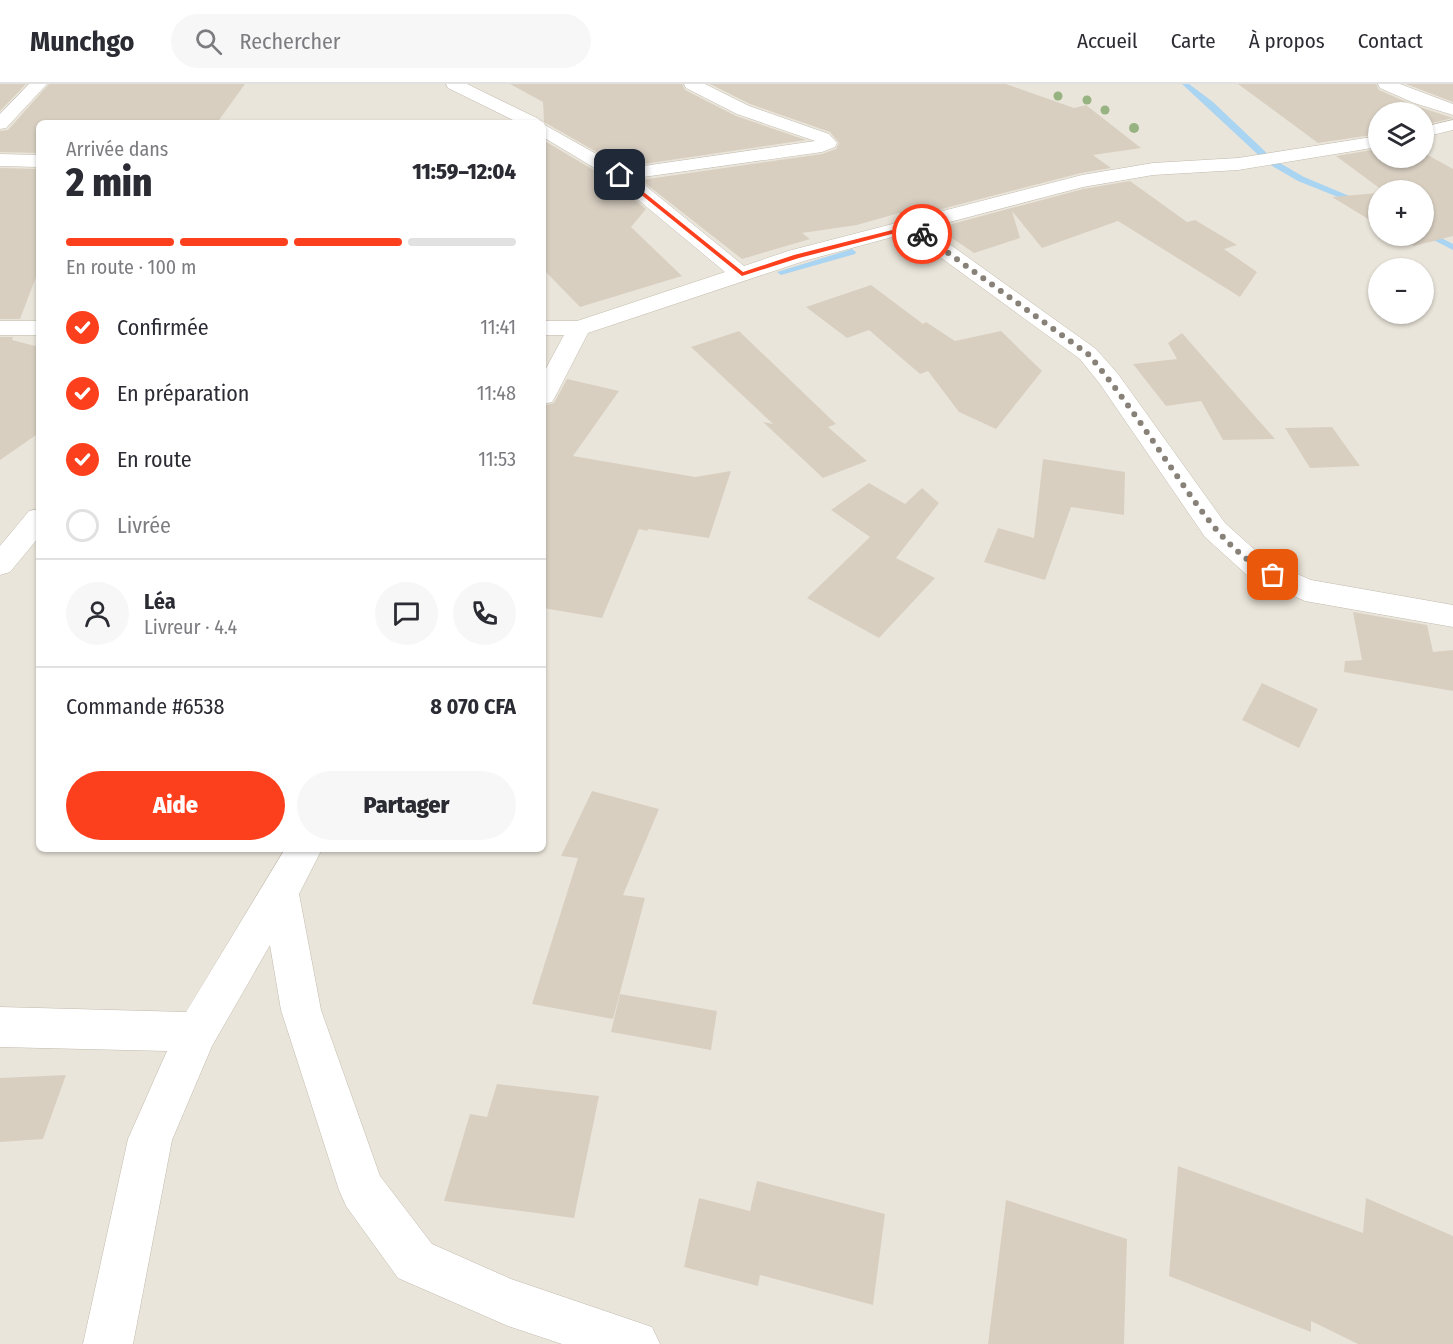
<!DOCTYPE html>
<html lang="fr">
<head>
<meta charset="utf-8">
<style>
	body { margin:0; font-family:"Fira Sans Condensed",sans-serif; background:#f7f7f7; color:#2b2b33; height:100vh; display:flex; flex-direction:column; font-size:22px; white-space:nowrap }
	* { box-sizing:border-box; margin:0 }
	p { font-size:20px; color:#7c7c81 }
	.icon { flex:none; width:33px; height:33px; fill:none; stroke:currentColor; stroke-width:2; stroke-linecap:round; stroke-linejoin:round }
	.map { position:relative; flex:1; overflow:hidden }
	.panel { position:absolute; left:36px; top:36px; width:510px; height:732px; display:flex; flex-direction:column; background:#fff; border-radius:9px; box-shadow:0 2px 4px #0004 }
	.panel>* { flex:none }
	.controls { position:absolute; left:1368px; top:18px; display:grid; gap:12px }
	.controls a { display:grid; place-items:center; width:66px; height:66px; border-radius:50%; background:#fff; box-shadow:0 2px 4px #0004; font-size:30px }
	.pin { position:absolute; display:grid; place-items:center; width:51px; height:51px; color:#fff; margin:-26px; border-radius:12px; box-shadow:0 3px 9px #0006 }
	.courier { position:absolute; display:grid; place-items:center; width:60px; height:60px; margin:-30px; border:4px solid #fc3f1d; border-radius:50%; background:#fff; color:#222; box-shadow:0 2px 8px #0007 }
	.head em { font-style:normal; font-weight:800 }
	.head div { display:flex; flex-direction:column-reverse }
	.head { display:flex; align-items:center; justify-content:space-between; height:102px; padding:0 30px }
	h1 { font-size:39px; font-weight:800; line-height:45px }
	.bar { display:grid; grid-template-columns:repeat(4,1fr); gap:9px 6px; align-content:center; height:72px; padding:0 30px }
	.bar i { height:8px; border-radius:4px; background:#e1e1e2 }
	.bar .active { background:#fc3f1d }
	.bar p { grid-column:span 4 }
	.line { display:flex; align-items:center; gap:15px; padding:0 30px; border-top:2px solid #e1e1e2 }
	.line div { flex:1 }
	.round { display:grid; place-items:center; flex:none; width:63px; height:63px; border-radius:32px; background:#f7f7f7 }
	ol { padding:0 30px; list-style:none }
	li { display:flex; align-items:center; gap:18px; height:66px }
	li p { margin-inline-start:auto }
	li .icon { padding:6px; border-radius:50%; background:#fc3f1d; color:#fff; stroke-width:4 }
	li:last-child { color:#7c7c81 }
	li i { width:33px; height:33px; border:3px solid #e1e1e2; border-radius:50% }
	.button { display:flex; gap:12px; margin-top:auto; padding:12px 30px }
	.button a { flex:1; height:69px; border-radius:36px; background:#fc3f1d; color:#fff; font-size:24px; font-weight:800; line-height:69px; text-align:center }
	.button a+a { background:#f7f7f7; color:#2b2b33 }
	header { display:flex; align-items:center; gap:36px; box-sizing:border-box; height:84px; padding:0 30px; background:#fff; border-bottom:2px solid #e1e1e2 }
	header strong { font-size:28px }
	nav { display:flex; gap:33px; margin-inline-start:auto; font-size:21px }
	.search { width:420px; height:54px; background:#f7f7f7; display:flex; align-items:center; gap:15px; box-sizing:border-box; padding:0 21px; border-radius:33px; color:#7c7c81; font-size:22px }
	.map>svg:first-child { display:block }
	.residential { fill:#eae5da; fill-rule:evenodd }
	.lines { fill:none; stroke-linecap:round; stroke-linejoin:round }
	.stream { fill:#a9d4f2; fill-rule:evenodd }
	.building { fill:#d8cfc1 }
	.street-casing { stroke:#c2bbae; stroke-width:1 }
	.street { fill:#fff; fill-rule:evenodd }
	.tree { fill:#97b381 }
	.route { fill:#fc3f1d }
	.done { stroke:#878178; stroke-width:6; stroke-dasharray:0 10.8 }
</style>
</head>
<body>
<header>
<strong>Munchgo</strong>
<div class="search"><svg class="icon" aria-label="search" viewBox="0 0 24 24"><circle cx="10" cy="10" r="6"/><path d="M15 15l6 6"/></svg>Rechercher</div>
<nav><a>Accueil</a><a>Carte</a><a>À propos</a><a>Contact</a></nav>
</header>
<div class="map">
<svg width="1453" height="1260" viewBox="0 0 1453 1260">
	<rect width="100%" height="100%" fill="#f6f3ec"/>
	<path class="residential" d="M0,0h1453v1260h-1453zM1378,28h46v46h-46zM39,39h504v726h-504zM1378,106h46v46h-46zM1378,184h46v46h-46z"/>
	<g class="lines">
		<path class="stream" d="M1182,0h7l24,18 60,57 31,18 74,31v5l-80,-32 -31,-18z
			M1424,145l29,15v6l-29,-15z
			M852,165l4,3 -1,2 -74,21 -4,-3z"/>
	</g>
	<path class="building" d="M0,0h26l-26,27z
		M49,0h196l-28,39h-178v30l-39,-1v-21l8,-1z
		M510,0h172l3,6 51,26 70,24 -183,27 -79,-45 -1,-20z
		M710,0h296l68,24 12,-3 55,43 -48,7 18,13 -30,5 -163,42 -18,3 -1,-5 -42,12 -55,8 8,6 -68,20 -101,-79 181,-26 14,-5 3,-6 -9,-11 -80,-28z
		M1238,0h138l3,6 34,15 40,13 -29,7v-13h-46v22l-60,9z
		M1406,0h47v18z
		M543,56l69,41 34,28 -15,18 51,49 -102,31 -37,-38z
		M1378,65v9h46v-5l29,16v67l-39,10 -18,-10h28v-46h-42l-46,-34z
		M0,84l39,1v100l-19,50h-20z
		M1130,97l57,41 8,-2 42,25 -13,4 33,23 -17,25 -122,-76 -76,27 -30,-37 8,27 -46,15 -37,-25 146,-39z
		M1378,109v32l-46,-28z
		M871,201l52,39 3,-2 29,19 46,-10 41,40 -46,58 -37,-17 -31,-41 -8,3 -51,-44 -22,8 -41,-31z
		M739,247l97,93 -8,3 39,34 -44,17 -60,-56 10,2 -82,-77z
		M1182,249l56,64 37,42 -52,1 -22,-39 -35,5 -33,-42 44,-5 -9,-16z
		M0,253h13l-1,3 27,7v86l-39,27z
		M567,295l52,12 -46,65 122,21 36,-6 -22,67 -61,-9 -1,2 -8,-2 -37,89 -59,-10v-202l11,-3z
		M1332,343l28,39 -50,2 -25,-40z
		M1043,375l82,13 -1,43 -53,-8 -26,73 -61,-18 14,-34 36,10z
		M869,399l36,21 17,-16 17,15 -43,55 39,20 -56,60 -72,-40 63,-61 -39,-27z
		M1353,528l74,13 6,27 20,-2v41l-109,-19 1,-11 17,-1z
		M1262,599l56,26 -19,39 -57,-28z
		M592,707l67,18 -36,86 22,3 -32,121 -81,-15 46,-146 -17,-2z
		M620,910l97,17 -6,39 -100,-18z
		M66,991l-23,64 -43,3v-64z
		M497,1000l102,12 -25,122 -130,-17 26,-87 17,3z
		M1178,1082l185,67 3,-35 87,38v108h-95l-47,-23v11l-142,-56z
		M757,1097l128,33 -12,91 -113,-30 -2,11 -74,-19 15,-69 51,13z
		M1006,1116l121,39 -3,105h-136z"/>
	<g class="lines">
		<g class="street-casing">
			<path id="street" d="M29,0h18l-41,44 -6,1v-15z
				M446,0h21l72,35 3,4h-23l-71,-35z
				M684,0h21l44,22 80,28 8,9 -2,4 -13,5 -186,26 108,88 44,-15 294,-76 71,-12 85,-5 140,-22v11l-140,23 -85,5 -70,12 -156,41 169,121 22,25 107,149 42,38 44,19 142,25v22l-148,-26 -58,-26 -42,-38 -105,-153 -20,-25 -173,-126 -103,28 -216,72 -33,64 -3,5 -9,2v-30l21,-39h-21v-14h34l148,-49 -112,-93 -70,-42v-13l80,45 192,-28 -78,-27 -51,-26z
				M1378,0h22l53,20v11l-39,-12 -34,-15z
				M1453,36v10l-29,7v-10z
				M0,70l39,1v12l-39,-1z
				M0,237h39v14h-39z
				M39,425v28l-29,35 -10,3v-29l29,-35z
				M285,765h37l-23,45 22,116 59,166 52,68 79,35 141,48 8,17h-98l-54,-18 -110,-48 -52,-72 -7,-16 -58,-180 -11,-65 -58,101 -40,94 -39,204h-50l45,-205 39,-88 -167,-4v-40l186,5z"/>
		</g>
		<use href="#street" class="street"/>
	</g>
	<g class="tree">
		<circle cx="1058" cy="12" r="4.5"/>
		<circle cx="1087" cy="16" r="4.5"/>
		<circle cx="1105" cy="26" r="4.5"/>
		<circle cx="1134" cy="44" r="5"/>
	</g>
	<path class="route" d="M620,89l123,99 51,-17 118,-30 13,9 -5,1 -9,-6 -112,29 -57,18 -124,-100z"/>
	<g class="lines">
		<path class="done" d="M922,150l166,120c30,35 56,74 82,112 29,41 56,87 103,109"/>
	</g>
</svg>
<div class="controls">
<a><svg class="icon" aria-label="layers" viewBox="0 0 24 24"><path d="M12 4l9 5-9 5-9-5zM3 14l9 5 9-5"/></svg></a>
<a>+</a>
<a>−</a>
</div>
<div class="pin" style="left:1273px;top:491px;background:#ea580c"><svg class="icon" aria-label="bag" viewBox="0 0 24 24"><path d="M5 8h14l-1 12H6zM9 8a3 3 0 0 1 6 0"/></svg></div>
<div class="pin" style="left:620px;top:91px;background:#1f2937"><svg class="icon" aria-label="home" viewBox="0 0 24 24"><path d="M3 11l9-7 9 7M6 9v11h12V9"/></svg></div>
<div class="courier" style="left:922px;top:150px"><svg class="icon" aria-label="bike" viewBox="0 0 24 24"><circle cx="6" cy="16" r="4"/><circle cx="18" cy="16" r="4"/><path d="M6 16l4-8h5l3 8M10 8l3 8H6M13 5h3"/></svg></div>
<section class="panel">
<div class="head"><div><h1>2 min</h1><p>Arrivée dans</p></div><em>11:59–12:04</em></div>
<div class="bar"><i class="active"></i><i class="active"></i><i class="active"></i><i></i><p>En route · 100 m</p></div>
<ol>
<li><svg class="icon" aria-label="check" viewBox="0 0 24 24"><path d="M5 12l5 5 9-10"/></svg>Confirmée<p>11:41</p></li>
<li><svg class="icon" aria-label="check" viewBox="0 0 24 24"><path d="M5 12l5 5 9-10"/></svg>En préparation<p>11:48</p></li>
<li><svg class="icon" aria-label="check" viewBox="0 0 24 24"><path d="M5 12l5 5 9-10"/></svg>En route<p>11:53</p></li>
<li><i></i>Livrée</li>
</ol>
<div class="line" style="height:108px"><a class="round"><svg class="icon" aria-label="person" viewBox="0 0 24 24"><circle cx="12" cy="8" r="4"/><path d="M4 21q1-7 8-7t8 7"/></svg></a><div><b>Léa</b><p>Livreur · 4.4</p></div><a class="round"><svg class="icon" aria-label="chat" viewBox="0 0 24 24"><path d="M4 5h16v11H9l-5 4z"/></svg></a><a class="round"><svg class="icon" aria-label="phone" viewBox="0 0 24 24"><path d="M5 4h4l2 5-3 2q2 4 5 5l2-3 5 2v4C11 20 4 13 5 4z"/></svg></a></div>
<div class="line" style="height:78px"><div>Commande #6538</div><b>8 070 CFA</b></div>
<div class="button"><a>Aide</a><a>Partager</a></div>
</section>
</div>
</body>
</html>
